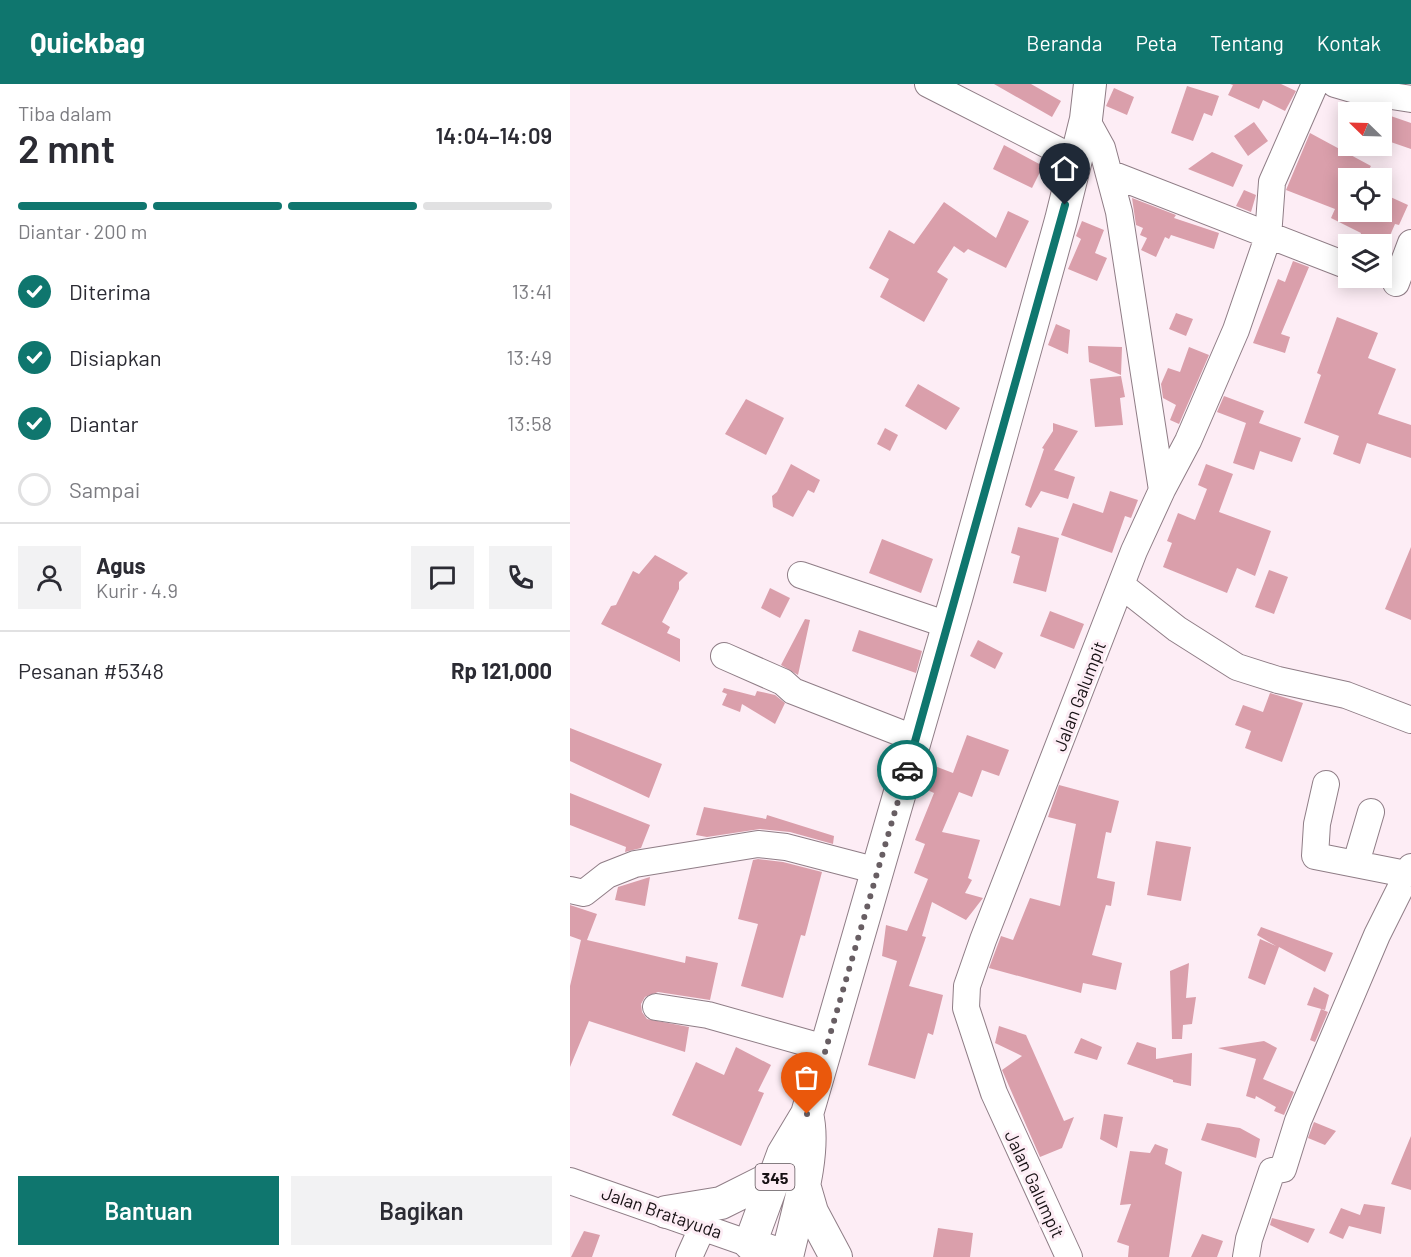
<!DOCTYPE html>
<html lang="id">
<head>
<meta charset="utf-8">
<style>
	body { margin:0; font-family:Barlow,sans-serif; background:#f2f2f3; color:#2b2b33; height:100vh; display:flex; flex-direction:column; font-size:22px; white-space:nowrap }
	* { box-sizing:border-box; margin:0 }
	p { font-size:20px; color:#7c7c81 }
	.icon { flex:none; width:33px; height:33px; fill:none; stroke:currentColor; stroke-width:2; stroke-linecap:round; stroke-linejoin:round }
	.map { position:relative; flex:1; overflow:hidden }
	.details { display:flex; flex-direction:column; background:#fff; width:570px }
	.details>* { flex:none }
	.needle { width:39px; rotate:293deg }
	.fabs { position:absolute; left:768px; top:18px; display:grid; gap:12px }
	.fabs a { display:grid; place-items:center; width:54px; height:54px; border-radius:0px; background:#fff; box-shadow:0 3px 15px #0003; font-size:30px }
	.pin { position:absolute; display:grid; place-items:center; width:51px; height:51px; color:#fff; margin:-62px -26px; border-radius:50% 50% 50% 0; rotate:-45deg; box-shadow:0 0 6px #0007 }
	.pin .icon { rotate:45deg }
	.courier { position:absolute; display:grid; place-items:center; width:60px; height:60px; margin:-30px; border:4px solid #0f766e; border-radius:50%; background:#fff; color:#222; box-shadow:0 2px 8px #0007 }
	.headline em { font-style:normal; font-weight:600 }
	.headline div { display:flex; flex-direction:column-reverse }
	.headline { display:flex; align-items:center; justify-content:space-between; height:102px; padding:0 18px }
	h1 { font-size:39px; font-weight:600; line-height:45px }
	.bar { display:grid; grid-template-columns:repeat(4,1fr); gap:9px 6px; align-content:center; height:72px; padding:0 18px }
	.bar i { height:8px; border-radius:4px; background:#e1e1e2 }
	.bar .selected { background:#0f766e }
	.bar p { grid-column:span 4 }
	.line { display:flex; align-items:center; gap:15px; padding:0 18px; border-top:2px solid #e1e1e2 }
	.line div { flex:1 }
	.round { display:grid; place-items:center; flex:none; width:63px; height:63px; border-radius:0px; background:#f2f2f3 }
	ol { padding:0 18px; list-style:none }
	li { display:flex; align-items:center; gap:18px; height:66px }
	li p { margin-inline-start:auto }
	li .icon { padding:6px; border-radius:50%; background:#0f766e; color:#fff; stroke-width:4 }
	li:last-child { color:#7c7c81 }
	li i { width:33px; height:33px; border:3px solid #e1e1e2; border-radius:50% }
	.button { display:flex; gap:12px; margin-top:auto; padding:12px 18px }
	.button a { flex:1; height:69px; border-radius:0px; background:#0f766e; color:#fff; font-size:24px; font-weight:600; line-height:69px; text-align:center }
	.button a+a { background:#f2f2f3; color:#2b2b33 }
	header { display:flex; align-items:center; gap:36px; box-sizing:border-box; height:84px; padding:0 30px; background:#0f766e; color:#fff }
	header strong { font-size:28px }
	nav { display:flex; gap:33px; margin-inline-start:auto; font-size:21px }
	main { display:flex; flex:1; min-height:0 }
	.map>svg:first-child { display:block }
	.building { fill:#da9fab }
	.lines { fill:none; stroke-linecap:round; stroke-linejoin:round }
	.minor-casing { stroke:#8f7d86; stroke-width:28 }
	.major-casing { stroke:#8f7d86; stroke-width:34 }
	.minor { stroke:#fff; stroke-width:26 }
	.major { stroke:#fff; stroke-width:32 }
	.done { stroke:#685e63; stroke-width:6; stroke-dasharray:0 10.8 }
	.route { stroke:#0f766e; stroke-width:8 }
	.labels { text-anchor:middle; dominant-baseline:central; stroke-width:6; stroke-linejoin:round; paint-order:stroke }
	.shield { fill:#fdedf5; stroke:#5c5358; stroke-width:1.5 }
	.shield-label { font-size:16px; font-weight:bold; fill:#171114 }
	.street-label { font-size:18px; fill:#171114; stroke:#fdedf5 }
</style>
</head>
<body>
<header>
<strong>Quickbag</strong>
<nav><a>Beranda</a><a>Peta</a><a>Tentang</a><a>Kontak</a></nav>
</header>
<main>
<section class="details">
<div class="headline"><div><h1>2 mnt</h1><p>Tiba dalam</p></div><em>14:04–14:09</em></div>
<div class="bar"><i class="selected"></i><i class="selected"></i><i class="selected"></i><i></i><p>Diantar · 200 m</p></div>
<ol>
<li><svg class="icon" aria-label="check" viewBox="0 0 24 24"><path d="M5 12l5 5 9-10"/></svg>Diterima<p>13:41</p></li>
<li><svg class="icon" aria-label="check" viewBox="0 0 24 24"><path d="M5 12l5 5 9-10"/></svg>Disiapkan<p>13:49</p></li>
<li><svg class="icon" aria-label="check" viewBox="0 0 24 24"><path d="M5 12l5 5 9-10"/></svg>Diantar<p>13:58</p></li>
<li><i></i>Sampai</li>
</ol>
<div class="line" style="height:108px"><a class="round"><svg class="icon" aria-label="person" viewBox="0 0 24 24"><circle cx="12" cy="8" r="4"/><path d="M4 21q1-7 8-7t8 7"/></svg></a><div><b>Agus</b><p>Kurir · 4.9</p></div><a class="round"><svg class="icon" aria-label="chat" viewBox="0 0 24 24"><path d="M4 5h16v11H9l-5 4z"/></svg></a><a class="round"><svg class="icon" aria-label="phone" viewBox="0 0 24 24"><path d="M5 4h4l2 5-3 2q2 4 5 5l2-3 5 2v4C11 20 4 13 5 4z"/></svg></a></div>
<div class="line" style="height:78px"><div>Pesanan #5348</div><b>Rp 121,000</b></div>
<div class="button"><a>Bantuan</a><a>Bagikan</a></div>
</section>
<div class="map">
<svg width="841" height="1173" viewBox="0 0 841 1173">
	<rect width="100%" height="100%" fill="#fdedf5"/>
	<path class="building" d="M424,0h37l30,17 -9,16z
		M660,0h51l15,7 -11,20 -22,-11 -4,9 -31,-14 5,-10z
		M617,2l32,10 -7,20 -8,-3 -11,28 -22,-8z
		M544,4l20,9 -7,18 -21,-9z
		M812,29l29,10v26l-29,-10z
		M684,38l14,19 -20,15 -14,-20z
		M740,49l61,33 -7,12h-16v34l27,8 7,-8 4,-17 22,10 -9,20 -4,-1 -10,23 -25,-10 1,-4 -30,-15 4,-9 -49,-19z
		M434,61l39,21 -11,22 -39,-19z
		M642,68l31,13 -10,22 -45,-18z
		M674,106l12,5 -5,17 -15,-6z
		M562,114l44,17 -2,3 45,15 -5,16 -43,-14 -2,4 -4,-2 -9,20 -15,-7 6,-12 -7,-3 3,-7 -7,-3z
		M374,118l52,36 12,-27 21,10 -23,47 -38,-19 -4,4 -10,-7 -17,26 11,7 -24,43 -44,-25 9,-18 -20,-11 20,-38 25,14z
		M512,137l22,9 -9,23 12,5 -10,23 -29,-12 13,-30 -5,-3z
		M723,177l16,6 -28,67 9,3 -5,16 -32,-10 25,-64 7,3z
		M606,229l17,6 -7,17 -17,-7z
		M767,233l41,16 -10,25 28,11 -18,45 33,11v33l-44,-15 -7,21 -27,-10 6,-18 -35,-13 17,-48 -4,-2z
		M486,240l14,6 -2,24 -20,-9z
		M518,262l34,1 -1,28 -32,-13z
		M619,263l20,8 -30,69 -9,-4 6,-15 -13,-7 -2,-14 7,-16 12,4z
		M551,292l4,21 -5,1 3,27 -28,2 -5,-48z
		M348,300l42,24 -14,22 -41,-24z
		M654,312l40,15 -5,12 42,15 -9,24 -32,-11 -6,19 -21,-7 13,-40 -29,-11z
		M176,315l38,19 -18,37 -41,-21z
		M483,339l25,8 -24,39 21,7 -7,22 -27,-8 -10,17 -6,-3 19,-56 -2,-1 11,-17z
		M315,344l13,7 -8,16 -13,-7z
		M221,380l29,16 -6,13 -6,-3 -15,27 -20,-10 -1,-11 5,-4z
		M636,380l27,10 -14,38 52,19 -16,45 -18,-8 -10,25 -64,-26 9,-24 -5,-2 11,-28 17,7 12,-31 -9,-4z
		M540,407l28,9 -7,18 -6,-2 -13,37 -51,-18 12,-32 30,10z
		M448,443l41,11 -13,54 -33,-9 7,-27 -9,-3z
		M312,455l51,20 -12,34 -52,-20z
		M841,463v73l-26,-11z
		M85,471l33,18 -9,9v7l-17,33 8,5 -3,6 13,6v23l-79,-38 10,-18 5,-1 17,-34 6,3z
		M699,486l19,7 -14,37 -19,-7z
		M200,504l20,10 -10,20 -19,-10z
		M480,527l34,13 -10,25 -34,-13z
		M235,535l5,1 -12,55 -17,-10z
		M289,546l63,21 -6,22 -64,-22z
		M408,556l25,13 -8,16 -25,-13z
		M154,604l31,8 2,-5 18,4 10,8 -10,21 -33,-20 -2,8 -18,-7 5,-11 -5,-2z
		M700,609l33,10 -21,59 -37,-14 6,-17 -16,-6 8,-20 20,7z
		M0,644l92,36 -13,34 -79,-37z
		M397,651l42,15 -10,26 -17,-6 -10,27 -13,-5 -17,40 38,8 -12,38 4,2 -7,13 18,5 -17,22 -34,-18 -10,34 4,1 -17,49 34,9 -10,40 -5,-2 -13,46 -47,-14 29,-104 -15,-5 4,-31 21,6 21,-52 -14,-6 11,-29 -10,-4 19,-47 -11,-5 9,-23 21,8z
		M489,701l60,16 -8,32 -5,-1 -9,46 18,4 -4,24 -5,-1 -14,50 30,8 -6,27 -33,-7 -2,10 -92,-25 12,-32 12,4 17,-42 30,8 16,-82 -28,-7z
		M0,709l80,32 -9,23 -16,4 1,-5 -56,-22z
		M134,723l62,12 1,-4 67,21 -1,8 -43,-12 -30,-3 -53,8 -11,-2z
		M586,757l35,6 -10,54 -34,-6z
		M188,775l25,3 39,10 -17,64 -4,-1 -18,63 -42,-12 17,-62 -20,-5 15,-59z
		M80,793l-5,29 -30,-6 3,-13z
		M0,821l27,9 -10,26 98,23 1,-7 32,7 -8,37 -52,-8 -13,5 -4,7 1,8 5,7 42,8 -4,25 -96,-31 -19,46v-81l11,-46 -11,-4z
		M691,843l72,26 -8,19 -46,-25 -14,38 -17,-7 12,-39 16,7 -19,-11z
		M619,879l-3,35 10,-1 -4,27 -9,1 -1,14h-10l-2,-68z
		M744,903l15,8 -4,15 -18,-5z
		M751,925l7,3 -13,30 -5,-2z
		M429,942l27,9 38,86 10,-4 -12,31 -22,9 -38,-87 20,-14 -27,-13z
		M511,954l21,9 -5,13 -23,-7z
		M694,957l13,7 -14,31 31,13 -10,23 -10,-4 2,-4 -20,-11 -1,3 -9,-3 10,-37 -38,-11z
		M567,958l19,6v11l36,-6 -1,33 -18,-4v-2l-46,-16z
		M166,963l35,18 -13,26 6,2 -23,53 -69,-31 24,-53 28,13z
		M534,1030l19,3 -6,31 -17,-9z
		M744,1038l22,9 -11,14 -17,-7z
		M637,1039l33,5 20,11 -4,19 -55,-18z
		M841,1052v54l-20,-6z
		M585,1060l13,5 -3,15 17,8 -13,85h-41l1,-11 -12,-4 14,-38 -11,1 10,-54 20,2z
		M794,1120l21,3 -4,27 -32,-8 -6,13 -14,-6 12,-25 19,7z
		M702,1134l43,11 -7,14 -38,-18z
		M368,1144l35,5 -3,24h-37z
		M14,1147l16,4 -8,22h-21z
		M632,1150l21,7 -6,16h-26z"/>
	<g class="lines">
		<g class="minor-casing">
			<path id="minor" d="M358,0l149,76
				M765,0l24,7 52,8
				M539,89l239,93
				M826,199l15,-40
				M592,406l26,-49 48,-111 32,-93 4,-55 43,-98
				M231,491l147,50
				M551,501l56,44 60,38 41,13 68,15 65,25
				M154,572l59,26 10,9 123,48
				M756,700l-9,40 -2,32 91,18
				M786,779l15,-51
				M0,806l14,3 23,-18 28,-11 123,-20 28,3 92,24
				M86,923l52,8 117,33
				M0,1097l180,63
				M119,1173l14,-31
				M499,1173l-75,-164 -28,-85 1,-22 16,-46 151,-389 28,-61 -43,-278 -17,-64 -16,-29
				M676,1173l3,-18 23,-68 11,-2 15,-48 79,-186 34,-68"/>
		</g>
		<g class="major-casing">
			<path id="major" d="M233,1097l9,31 24,45
				M96,1128l55,-9 54,-27
				M217,1173l-37,-13 33,-90 24,-40 150,-519 104,-375 25,-101 4,-35
				M217,1173c9,-41 30,-103 20,-143"/>
		</g>
		<use href="#minor" class="minor"/>
		<use href="#major" class="major"/>
	</g>
	<g class="lines">
		<path class="done" d="M237,1030l100,-344"/>
		<path class="route" d="M337,686l158,-565"/>
	</g>
	<g class="labels">
		<rect class="shield" x="185.5" y="1080" width="39" height="26" rx="4.5"/>
		<g class="shield-label">
			<text x="205" y="1093">345</text>
		</g>
		<g class="street-label">
			<text transform="translate(509 612) rotate(-69)">Jalan Galumpit</text>
			<text transform="translate(465 1100) rotate(65)">Jalan Galumpit</text>
			<text transform="translate(92 1128) rotate(19)">Jalan Bratayuda</text>
		</g>
	</g>
</svg>
<div class="fabs">
<a><svg class="needle" viewBox="-14 -14 28 28"><path d="M0-13l5 13h-10z" fill="#e53935"/><path d="M0 13l5-13h-10z" fill="#7c7c81"/></svg></a>
<a><svg class="icon" aria-label="locate" viewBox="0 0 24 24"><circle cx="12" cy="12" r="6"/><path d="M12 2v4M12 18v4M2 12h4M18 12h4"/></svg></a>
<a><svg class="icon" aria-label="layers" viewBox="0 0 24 24"><path d="M12 4l9 5-9 5-9-5zM3 14l9 5 9-5"/></svg></a>
</div>
<div class="pin" style="left:237px;top:1030px;background:#ea580c"><svg class="icon" aria-label="bag" viewBox="0 0 24 24"><path d="M5 8h14l-1 12H6zM9 8a3 3 0 0 1 6 0"/></svg></div>
<div class="pin" style="left:495px;top:121px;background:#1f2937"><svg class="icon" aria-label="home" viewBox="0 0 24 24"><path d="M3 11l9-7 9 7M6 9v11h12V9"/></svg></div>
<div class="courier" style="left:337px;top:686px"><svg class="icon" aria-label="car" viewBox="0 0 24 24"><path d="M5 17H2v-5l4-1 3-4h7l3 4 3 1v5h-3M9 17h6M6 11h13"/><circle cx="7" cy="17" r="2"/><circle cx="17" cy="17" r="2"/></svg></div>
</div>
</main>
</body>
</html>
